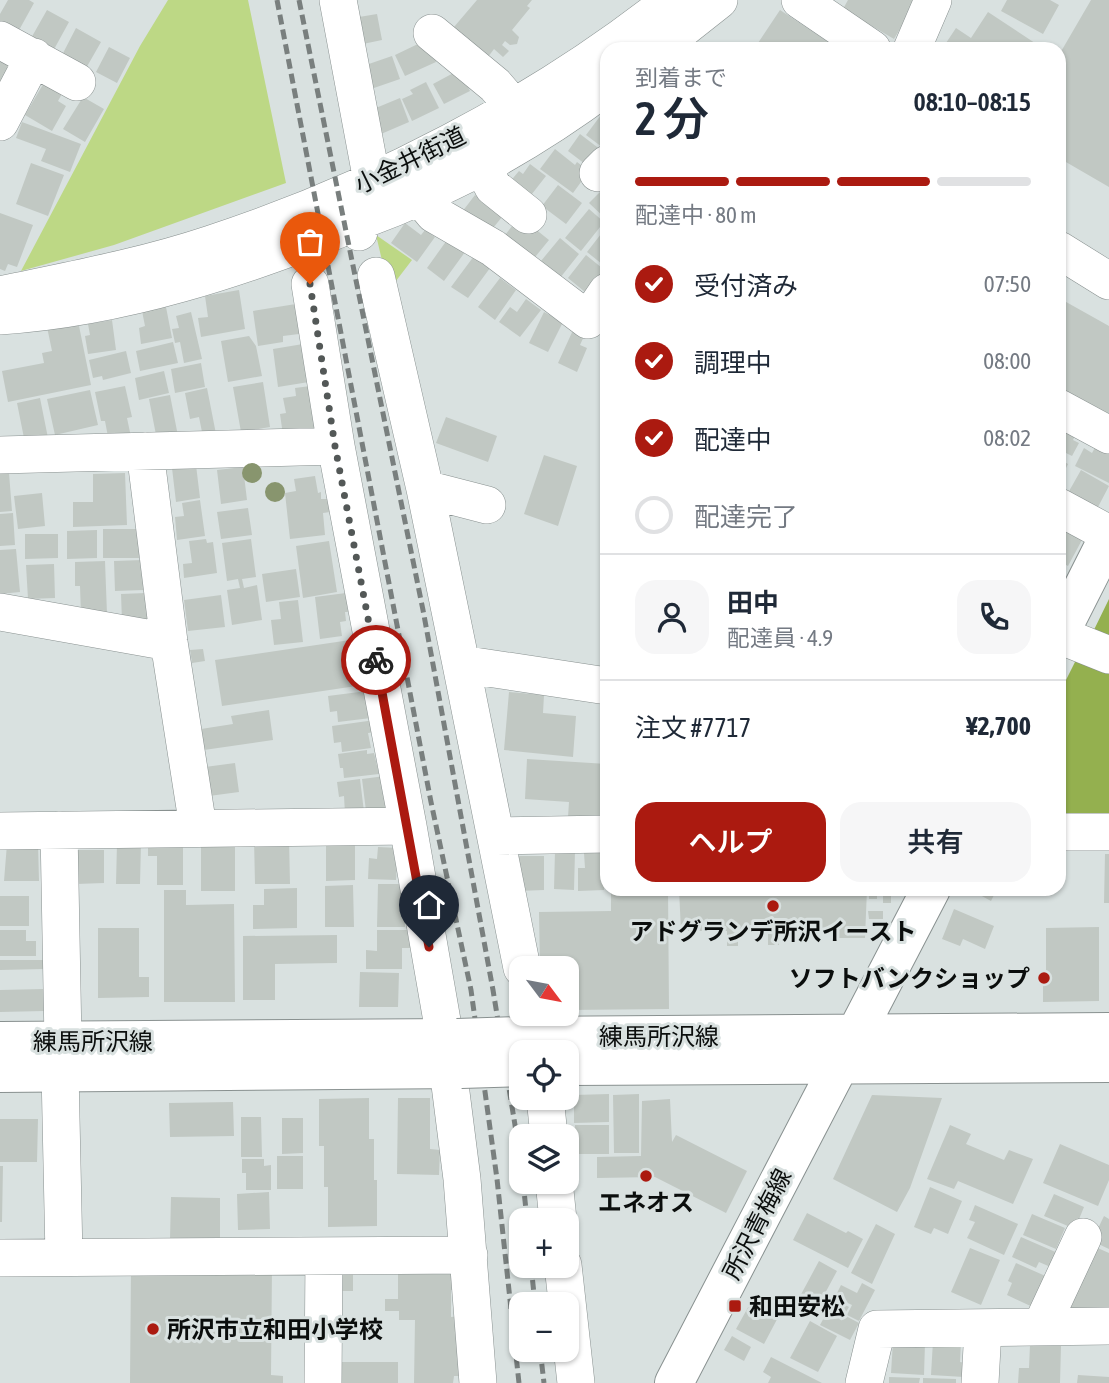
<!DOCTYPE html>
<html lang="ja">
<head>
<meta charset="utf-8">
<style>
	body { margin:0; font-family:"Asap Condensed","Noto Sans JP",sans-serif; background:#f6f6f7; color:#1f2937; height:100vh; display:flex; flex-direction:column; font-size:26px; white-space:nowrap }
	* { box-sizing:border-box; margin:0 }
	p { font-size:23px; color:#747a83 }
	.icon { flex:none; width:38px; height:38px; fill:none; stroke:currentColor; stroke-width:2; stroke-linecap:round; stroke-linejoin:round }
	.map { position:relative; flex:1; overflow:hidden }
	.details { position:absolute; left:600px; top:42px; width:466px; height:854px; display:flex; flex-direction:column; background:#fff; border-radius:21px; box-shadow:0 2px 5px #0004 }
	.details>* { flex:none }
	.needle { width:46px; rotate:122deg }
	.controls { position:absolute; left:509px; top:956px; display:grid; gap:14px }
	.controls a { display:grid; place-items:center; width:70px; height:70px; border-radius:14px; background:#fff; box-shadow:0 2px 5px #0004; font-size:35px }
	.pin { position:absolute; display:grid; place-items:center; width:60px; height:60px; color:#fff; margin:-72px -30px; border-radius:50% 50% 50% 0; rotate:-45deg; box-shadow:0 0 7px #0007 }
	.pin .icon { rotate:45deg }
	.courier { position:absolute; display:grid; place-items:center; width:70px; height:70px; margin:-35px; border:5px solid #ab1a10; border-radius:50%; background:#fff; color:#222; box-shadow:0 2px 9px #0007 }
	.overview em { font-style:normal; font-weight:600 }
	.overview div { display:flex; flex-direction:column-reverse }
	.overview { display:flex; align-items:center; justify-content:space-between; height:119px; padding:0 35px }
	h1 { font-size:46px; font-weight:600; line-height:52px }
	.bar { display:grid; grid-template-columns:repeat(4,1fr); gap:10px 7px; align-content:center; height:84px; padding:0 35px }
	.bar i { height:9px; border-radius:5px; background:#e0e1e3 }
	.bar .selected { background:#ab1a10 }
	.bar p { grid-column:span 4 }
	.line { display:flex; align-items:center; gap:18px; padding:0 35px; border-top:2px solid #e0e1e3 }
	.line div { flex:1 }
	.round { display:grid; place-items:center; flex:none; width:74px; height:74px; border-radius:21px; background:#f6f6f7 }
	ol { padding:0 35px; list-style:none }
	li { display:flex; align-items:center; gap:21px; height:77px }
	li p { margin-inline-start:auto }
	li .icon { padding:7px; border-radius:50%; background:#ab1a10; color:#fff; stroke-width:4 }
	li:last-child { color:#747a83 }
	li i { width:38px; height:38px; border:4px solid #e0e1e3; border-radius:50% }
	.action { display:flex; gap:14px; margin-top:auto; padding:14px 35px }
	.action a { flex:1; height:80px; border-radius:21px; background:#ab1a10; color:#fff; font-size:28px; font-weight:600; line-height:80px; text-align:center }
	.action a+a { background:#f6f6f7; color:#1f2937 }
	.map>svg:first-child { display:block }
	.green { fill:#bdd885 }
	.forest { fill:#94b04f }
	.building { fill:#c1c8c3 }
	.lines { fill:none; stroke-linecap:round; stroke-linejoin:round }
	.minor-casing { stroke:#899190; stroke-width:38 }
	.major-casing { stroke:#899190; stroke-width:40 }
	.minor { stroke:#fff; stroke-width:37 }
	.major { stroke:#fff; stroke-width:38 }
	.rail { stroke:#797f7e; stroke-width:5; stroke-dasharray:10 5; stroke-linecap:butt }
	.major-bridge-casing { stroke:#899190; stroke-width:40; stroke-linecap:butt }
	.major-bridge { stroke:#fff; stroke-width:38 }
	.tree { fill:#88956e }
	.done { stroke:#535857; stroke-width:7; stroke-dasharray:0 12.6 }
	.route { stroke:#ab1a10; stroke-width:9 }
	.poi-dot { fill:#ab1a10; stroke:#d9e1e0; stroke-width:2.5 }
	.labels { text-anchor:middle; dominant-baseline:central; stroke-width:6; stroke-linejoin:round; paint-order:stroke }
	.street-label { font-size:24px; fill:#0b0e0d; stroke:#d9e1e0 }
	.poi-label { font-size:24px; font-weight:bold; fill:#0b0e0d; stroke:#d9e1e0 }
</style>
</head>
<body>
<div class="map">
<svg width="1109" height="1383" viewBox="0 0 1109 1383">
	<rect width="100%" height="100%" fill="#d9e1e0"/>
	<path class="green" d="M168,0h80l38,183 -172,62 -93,26 119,-225z
		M376,235l36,25 -23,30z"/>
	<path class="forest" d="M1109,599v47l-19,-8z
		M1080,652l29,12v154h-50v-124z"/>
	<path class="building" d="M8,0h21l5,3 -16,29 -18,-10v-8z
		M477,0h55l-5,6 3,2 -18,22 7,7 -2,7 -7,1 -5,-4 -3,4 7,6 -6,6 -9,-8 -6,8 -40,-23z
		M848,0h69l-23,39 -51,-30z
		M1007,0h43l9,5 -16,29 -42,-23z
		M1091,0h18v187l-50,-29v-103z
		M47,10l22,12 -17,31 -22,-13z
		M780,10l56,37 -1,2h-81z
		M988,12l56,37h-102l14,-21 15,10z
		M377,14l5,26 -24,5 -5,-27z
		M76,28l25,14 -16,28 -24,-13z
		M420,43l4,8 6,-3 6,14 -31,14 -10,-21z
		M109,47l21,11 -13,25 -21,-11z
		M392,56l8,23 -29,10 -8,-23z
		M0,59l16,7 -16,18z
		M459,70l11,21 -26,13 -11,-20z
		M45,81l18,11 -5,9 8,5 -14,25 -27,-16z
		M426,82l13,26 -27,13 -10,-22 11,-5 -3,-4z
		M83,97l21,12 -19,33 -22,-13z
		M400,98l9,24 -28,12 -10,-24z
		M601,115l6,4 -1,31 -20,-15z
		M22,122l59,22 -11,28 -29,-11 5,-12 -30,-11z
		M580,134l21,16 -12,17 -21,-16z
		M555,149l20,16 2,-3 12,9 -16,22 -33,-24z
		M31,163l33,12 -16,41 -32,-12z
		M530,164l16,12 -18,23 -20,-15 11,-13 4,3z
		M558,185l24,18 -16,21 -24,-18z
		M605,187l2,2v31l-18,-17z
		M475,195l27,22 -13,16 -27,-21z
		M589,209l15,13 -23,29 -16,-13z
		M0,213l33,12 -16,42 -9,-3 -3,7 -5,-2z
		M516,221l15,12 3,-5 15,12 -18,22 -29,-23z
		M405,223l16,12 4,-5 10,7 -18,25 -26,-19z
		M601,234l6,5v29l-20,-16z
		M560,238l19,16 -23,29 -20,-16z
		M447,240l18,12 -21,29 -17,-13z
		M586,255l21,17v4l-15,6 -7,10 -17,-14z
		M474,256l16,12 -22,30 -17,-11z
		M500,278l16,12 -21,30 -17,-13z
		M239,290l6,39 -44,8 -3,-19 10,-1 -3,-21z
		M1059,298l50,28v95l-50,-28z
		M526,299l15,11 -21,27 -21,-15 11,-15 7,5z
		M302,303l5,30 -24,3v6l-25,4 -5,-35z
		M166,307l6,31 -31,6 -2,-16 6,-2 -3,-15z
		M191,312l11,47 -18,4 -4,-21 -5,1 -3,-14 7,-1 -3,-12z
		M544,312l19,10 -15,30 -19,-9z
		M112,320l4,30 -28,4 -3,-18 5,-1 -2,-11z
		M78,321l13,64 -83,17 -6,-31 42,-8 -2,-10 10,-2 -5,-24z
		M574,328l11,6 -5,11 7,3 -10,24 -19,-9z
		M249,336l7,10 6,30 -34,6 -7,-41z
		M173,342l5,21 -38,8 -4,-20z
		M309,343l6,38 -37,6 -5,-38z
		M126,351l5,22 -28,7 -1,-4 -9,2 -4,-18z
		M201,363l4,24 -30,6 -4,-24z
		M164,371l5,22 -30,7 -4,-22z
		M263,382l7,45 -29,5 -8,-45z
		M318,385l7,44 -42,6 -3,-21 6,-1 -3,-15 13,-2 -1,-8z
		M125,386l7,31 -5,1 4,19 -22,5 -4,-21h-4l-6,-29z
		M207,388l9,46 -13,3 -4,-20 -9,2 -5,-26z
		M90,390l8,35 -43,10 -8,-36z
		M170,395l8,41 -21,4 -8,-41z
		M40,398l8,40 -23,5 -8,-40z
		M446,417l51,19 -9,26 -52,-19z
		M1059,424l17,9 -3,7 6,3 -7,13 -6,-3 -3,6 -4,-2z
		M1097,444l12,3v36l-34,-17 9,-18 8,5z
		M544,455l33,11 -19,60 -34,-12z
		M1059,459l9,5 -9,18z
		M196,465l4,33 -24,4 -4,-34z
		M243,467l4,33 -26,4 -4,-34z
		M1081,470l28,16 -11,21 -6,-3 -3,4 -25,-8z
		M9,473l3,38 -12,1v-38z
		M125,473l2,52 -54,2v-25h20v-28z
		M315,476l3,17 3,-1v7h7l2,13 -7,1 2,22 -35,4 -5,-46 11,-2 -2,-12z
		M42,493l3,33 -27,3 -4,-33z
		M200,500l5,36 -28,4 -2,-23 9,-1 -2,-13z
		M248,508l4,27 -31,4 -4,-27z
		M13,513l2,32 -15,1v-32z
		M1059,525l24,13 -15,28 -9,-5z
		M103,529h36v29h-36z
		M97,530v28l-30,1v-28z
		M25,534h33v24l-33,1z
		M206,539l1,4 6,-1 4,31 -33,5 -1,-14 9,-1 -3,-22z
		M251,539l5,38 -14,2 2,9 13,-3 5,35 -30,5 -5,-35 13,-2 -2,-9 -11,2 -5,-38z
		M329,541l8,51 -34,6 -7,-52z
		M16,549l4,43 -20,2v-44z
		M143,560l1,30 -29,1 -1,-30z
		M105,561l2,53 -26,1 -1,-29h-5v-24z
		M54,564l1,34 -27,1 -2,-34z
		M296,569l4,28 -34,5 -4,-28z
		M146,593l7,28h-31l-1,-27z
		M346,593l2,19h-3l1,9 -6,1 2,14 -22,3 -5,-42z
		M221,595l4,32 -37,4 -4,-31z
		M298,600l5,42 -29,3 -3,-25 10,-1 -2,-17z
		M357,639l6,46 -141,21 -7,-46z
		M203,649l2,12 -13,2 -2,-13z
		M367,691l4,27 -33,4 -1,-11 -7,1 -2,-16z
		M509,692l35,3 -1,18 33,3 -3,41 -69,-7z
		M269,710l4,30 -69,10 -3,-21 32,-5 -2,-8z
		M375,720l1,12 -8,1 3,15 -29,4 -1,-10 -7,1 -2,-17z
		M367,750v4l7,-1 5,21 -35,4 -1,-10h-3l-2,-14z
		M527,759l80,5v55l-39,-2 1,-15 -44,-3z
		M235,763l4,29 -30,4 -4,-29z
		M385,776l4,32 -23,3 -4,-32z
		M360,779l4,33 -19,2 -1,-18 -5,1 -2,-15z
		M289,838l1,46h-35l-1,-45z
		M148,839h35v46h-26v-29h-9z
		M326,839h29v41l-29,1z
		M201,840h34v51h-34z
		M38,843l1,38h-35l3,-37z
		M117,843h24l-1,41h-24z
		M378,847l20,1 -2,32 -28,-1 1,-21 8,1z
		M76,850h28v33l-28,1z
		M555,851h20l-1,39 -20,-1z
		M584,853h20v37l-26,1v-23h7z
		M1105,854h4v49h-5z
		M518,856h26v34l-26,1z
		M378,884h27v43h-28z
		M353,885l1,42h-29v-41z
		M297,888v40l-44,1v-24h11v-16z
		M611,889h57l1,120 -102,1v-42h-27l-1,-56 72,-1z
		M679,889h188l-2,49h-27v-3l-6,1v-6h-53v15h-11v-14h-30v15h-11v-15h-46z
		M869,889h8v10h-8z
		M969,889h28l-6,12z
		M164,890h22v15l48,-1 1,98h-71z
		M883,890h8v13h-8z
		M0,896h29v30h-29z
		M954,909l40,17 -9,23 -22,-10 -3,7 -18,-7z
		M868,911h15v8h-14z
		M1099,927v74l-56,1v-28h3v-46z
		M98,928h41v49h10v20l-51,1z
		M0,930h26v11h10v15h-36z
		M377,930h34l1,18h-10v21h-36v-19l11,1z
		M337,935v28l-62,1v36h-32v-64z
		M0,960h44v9l-44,1z
		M360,972l39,1 -1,34h-39z
		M44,989v22l-44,1v-22z
		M609,1094v28l-35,1v-28z
		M639,1094v59h-25l-1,-58z
		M872,1095l70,3 -32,90 -13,24 -64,-33z
		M369,1098v41h5v41h3v46l-49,1v-40h-4v-41h-5v-47z
		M398,1098h32v51l10,1 -1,25 -42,-1z
		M670,1099l2,43 4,-7 71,36 -21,42 -71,-36 -58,1v-21l44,-1 1,-55z
		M233,1102l1,34 -64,1 -1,-34z
		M241,1117h20l1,40h-21z
		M282,1118h21v35l-21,1z
		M0,1119h38l-1,43h-37z
		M575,1125h34v29h-40v-13h6z
		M950,1125l21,9 -5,10 38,16 5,-10 24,9 -20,45 -55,-23 -4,8 -27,-10z
		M1060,1144l49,21v15l-11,26 -55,-23z
		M277,1156h26v33h-26z
		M242,1159h22v7l7,-1v25h-25v-17h-4z
		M0,1166h3l-1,56h-2z
		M930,1187l32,14 -14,33 -14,-6 -3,6 -17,-7z
		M269,1192l1,37 -32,1 -1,-36z
		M1054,1194l30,13 -9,22 -31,-13z
		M171,1197l49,1v41h-50z
		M975,1205l43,19 -14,31 -37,-17 8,-16 -6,-2z
		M807,1213l39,20 2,-2 15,8 -15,29 -55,-28z
		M1032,1214l33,14 -9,21 -33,-14z
		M1104,1216l5,3v30l-17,-8z
		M876,1224l19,10 -23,50 -21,-11z
		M1021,1237l39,17 -7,14 -14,-6 -3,6 -24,-11z
		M1093,1246l16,7v59l-48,5z
		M970,1248l30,12 -19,45 -30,-13z
		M819,1261l18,10 -21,39 -18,-10z
		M1016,1263l34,15 -13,31 -30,-14 5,-12 -4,-2z
		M131,1267h141l-1,108 12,1v7h-153z
		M342,1271h11v20h-11z
		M398,1271l58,2v17h-5v27l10,-1 -1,60h-6l-1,7h-39l1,-63h-16v-9h-14v-12h13z
		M862,1283l13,7 -16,31 -12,-6 5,-10 -17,-8 6,-12 16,8z
		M756,1293l27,15 -19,36 -28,-15z
		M834,1299l15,8 -5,8 15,8 -9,17 -30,-15z
		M810,1321l27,15 -19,36 -28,-14z
		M732,1336l19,11 -7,14 -20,-11z
		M893,1341l32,2 -1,32 -33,-2z
		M933,1341l28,2 -1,19 6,1 -2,14 -33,-2z
		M1030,1345l31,1 -1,37h-42l1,-15h10z
		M771,1357l51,26h-54l3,-6 -8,-5z
		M340,1362h58v21h-58z
		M1078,1375l31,2v6h-32z
		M889,1377l31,1 -1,5h-30z
		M923,1378l33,1v4h-33z"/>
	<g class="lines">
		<g class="minor-casing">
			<path id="minor" d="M338,0l34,181
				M800,0l72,49
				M432,33l63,52 18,21
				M0,40l77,42
				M657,49l62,-49
				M912,49l21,-49
				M0,122l34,-65
				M482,165l11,22 35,28
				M598,173l9,-9
				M419,196l15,18 59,34 95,72 19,-28
				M359,232l-2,-10c89,-32 175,-80 250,-136
				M1059,250l50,31
				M376,276l49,213 36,175
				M310,284l26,162
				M0,295c71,-15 142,-28 211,-51 160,-52 328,-139 460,-244
				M0,316c123,-8 243,-48 357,-94
				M1059,408l50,27
				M145,451l24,191 29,185
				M0,455l336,-9 72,380 37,212
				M425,489l62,16
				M1059,507l50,27
				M0,612l169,30
				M1059,635l50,20
				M59,830l4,211
				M0,831l408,-5
				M1059,832h50
				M497,836l110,-2
				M522,968l-61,-304 146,22
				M448,1069l14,110 16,204
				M60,1071l4,186
				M545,1097l4,39
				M554,1181l4,39
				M0,1258l469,-3
				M563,1265l13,118
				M1041,1327l42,-90
				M323,1383l1,-127
				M864,1383l13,-54 232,-3
				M980,1383l3,-54"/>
		</g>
		<g class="major-casing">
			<path id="major" d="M1059,635l50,-99
				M522,1036l587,-4
				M0,1041l457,-3
				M567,1066l542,-3
				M0,1073l461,-4
				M674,1383l257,-494"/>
		</g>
		<use href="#minor" class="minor"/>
		<use href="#major" class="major"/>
		<path class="rail" d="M277,0l154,802 40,188 26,189 22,204
			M299,0l124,610 70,380 29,178
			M523,1181l4,39
			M531,1265l4,39
			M540,1349l4,34"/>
		<g class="major-bridge-casing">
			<path id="major-bridge" d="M457,1038l65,-2
				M461,1069l61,-2"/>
		</g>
		<use href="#major-bridge" class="major-bridge"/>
	</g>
	<g class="tree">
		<circle cx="252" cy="473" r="10"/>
		<circle cx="275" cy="492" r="10"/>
	</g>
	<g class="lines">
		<path class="done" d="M310,284l25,162 41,214"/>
		<path class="route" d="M376,660l53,287"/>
	</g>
	<g class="poi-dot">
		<circle cx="773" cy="906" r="7"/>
		<circle cx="1044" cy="978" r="7"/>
		<circle cx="646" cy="1176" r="7"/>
		<rect x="728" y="1299" width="14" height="14" rx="3.5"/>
		<circle cx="153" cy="1329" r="7"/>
	</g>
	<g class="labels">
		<g class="street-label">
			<text transform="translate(410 160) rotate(-26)">小金井街道</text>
			<text x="659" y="1036">練馬所沢線</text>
			<text x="93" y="1041">練馬所沢線</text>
			<text transform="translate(757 1224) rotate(-63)">所沢青梅線</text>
		</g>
		<g class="poi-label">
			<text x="773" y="931">アドグランデ所沢イースト</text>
			<text x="1030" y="978" text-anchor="end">ソフトバンクショップ</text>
			<text x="646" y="1202">エネオス</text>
			<text x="749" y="1306" text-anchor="start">和田安松</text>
			<text x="167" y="1329" text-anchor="start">所沢市立和田小学校</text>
		</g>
	</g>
</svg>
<div class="controls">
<a><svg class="needle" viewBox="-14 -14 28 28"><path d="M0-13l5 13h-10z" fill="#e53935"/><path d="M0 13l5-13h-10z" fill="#747a83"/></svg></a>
<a><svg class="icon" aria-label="locate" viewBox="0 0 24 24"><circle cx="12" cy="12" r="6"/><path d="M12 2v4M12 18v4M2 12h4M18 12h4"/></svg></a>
<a><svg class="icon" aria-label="layers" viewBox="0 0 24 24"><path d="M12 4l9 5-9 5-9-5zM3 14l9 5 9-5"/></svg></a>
<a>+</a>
<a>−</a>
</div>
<div class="pin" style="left:310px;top:284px;background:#ea580c"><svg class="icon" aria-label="bag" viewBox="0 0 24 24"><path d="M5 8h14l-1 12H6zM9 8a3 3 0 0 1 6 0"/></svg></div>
<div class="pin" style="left:429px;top:947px;background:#1f2937"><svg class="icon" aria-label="home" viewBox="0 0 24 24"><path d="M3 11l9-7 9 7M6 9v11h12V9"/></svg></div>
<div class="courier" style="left:376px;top:660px"><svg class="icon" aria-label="bike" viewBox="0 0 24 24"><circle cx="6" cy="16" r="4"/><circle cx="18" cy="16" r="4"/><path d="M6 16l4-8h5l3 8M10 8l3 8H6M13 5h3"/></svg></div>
<section class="details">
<div class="overview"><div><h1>2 分</h1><p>到着まで</p></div><em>08:10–08:15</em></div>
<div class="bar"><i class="selected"></i><i class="selected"></i><i class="selected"></i><i></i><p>配達中 · 80 m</p></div>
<ol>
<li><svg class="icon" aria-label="check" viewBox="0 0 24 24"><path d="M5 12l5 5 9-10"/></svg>受付済み<p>07:50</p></li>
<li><svg class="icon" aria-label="check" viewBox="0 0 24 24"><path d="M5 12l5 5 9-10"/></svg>調理中<p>08:00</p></li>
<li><svg class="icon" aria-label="check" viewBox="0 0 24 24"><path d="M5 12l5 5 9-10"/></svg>配達中<p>08:02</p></li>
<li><i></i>配達完了</li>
</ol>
<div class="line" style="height:126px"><a class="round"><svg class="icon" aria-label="person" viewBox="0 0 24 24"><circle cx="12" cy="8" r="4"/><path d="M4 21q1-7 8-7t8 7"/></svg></a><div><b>田中</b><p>配達員 · 4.9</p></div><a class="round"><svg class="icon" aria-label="phone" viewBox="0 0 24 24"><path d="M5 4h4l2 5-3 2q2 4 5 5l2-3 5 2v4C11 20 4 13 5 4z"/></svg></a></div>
<div class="line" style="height:91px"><div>注文 #7717</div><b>¥2,700</b></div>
<div class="action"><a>ヘルプ</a><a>共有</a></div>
</section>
</div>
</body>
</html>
